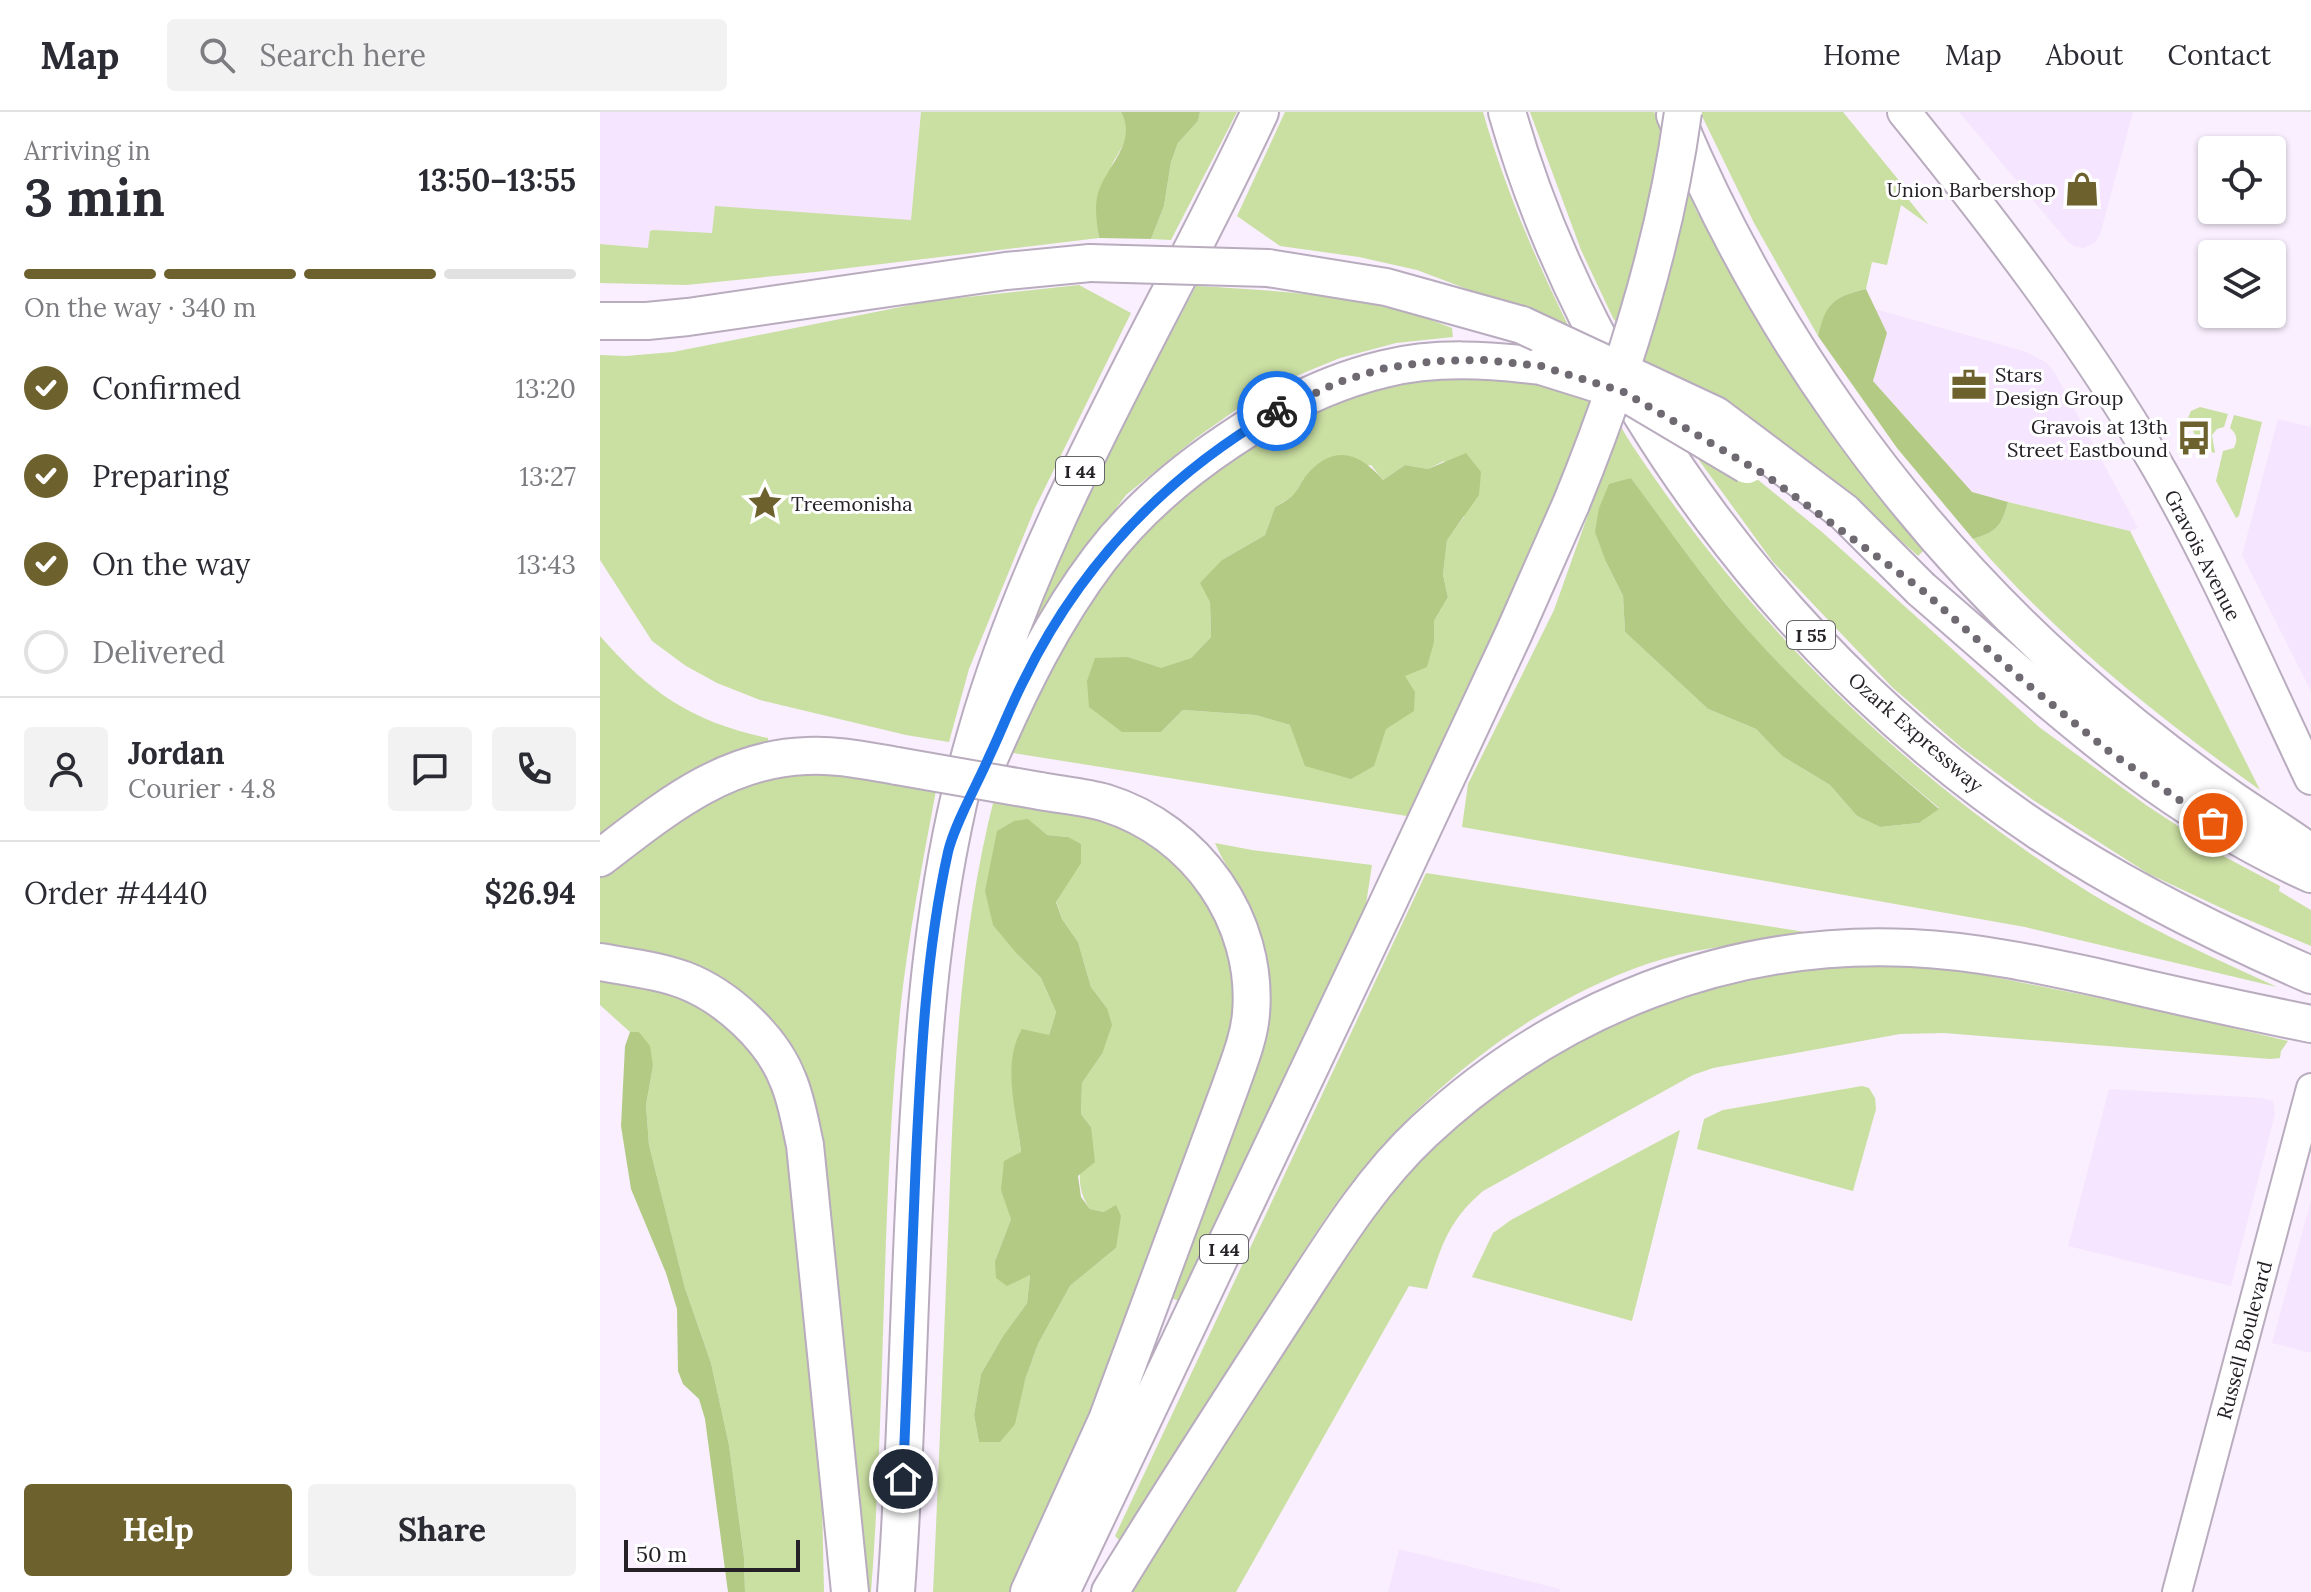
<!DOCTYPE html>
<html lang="en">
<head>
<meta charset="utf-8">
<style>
	body { margin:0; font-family:Lora,serif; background:#f2f2f3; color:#2b2b33; height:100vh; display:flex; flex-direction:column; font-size:30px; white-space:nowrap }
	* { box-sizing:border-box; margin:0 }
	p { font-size:26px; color:#7c7c81 }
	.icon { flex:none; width:44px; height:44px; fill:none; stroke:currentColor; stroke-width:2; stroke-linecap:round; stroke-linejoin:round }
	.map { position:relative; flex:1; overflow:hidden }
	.side { display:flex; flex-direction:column; background:#fff; width:600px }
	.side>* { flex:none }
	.fabs { position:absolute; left:1598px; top:24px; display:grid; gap:16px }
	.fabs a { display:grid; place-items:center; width:88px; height:88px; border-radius:8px; background:#fff; box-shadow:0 2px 6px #0004; font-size:40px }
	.scale { position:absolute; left:24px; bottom:20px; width:176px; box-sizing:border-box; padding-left:8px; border:4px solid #252127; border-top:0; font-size:22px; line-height:28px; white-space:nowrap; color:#252127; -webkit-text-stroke:6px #fff; paint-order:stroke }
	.pin { position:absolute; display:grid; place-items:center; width:68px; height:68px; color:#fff; margin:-34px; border:4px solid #fff; border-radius:50%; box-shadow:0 2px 8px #0007 }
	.courier { position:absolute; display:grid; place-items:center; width:80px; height:80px; margin:-40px; border:6px solid #1a73e8; border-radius:50%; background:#fff; color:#222; box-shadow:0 2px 10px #0007 }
	.summary em { font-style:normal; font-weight:700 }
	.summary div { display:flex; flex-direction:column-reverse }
	.summary { display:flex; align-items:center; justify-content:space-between; height:136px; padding:0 24px }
	h1 { font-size:52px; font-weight:700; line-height:60px }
	.bar { display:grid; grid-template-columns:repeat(4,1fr); gap:12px 8px; align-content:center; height:96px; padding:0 24px }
	.bar i { height:10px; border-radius:6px; background:#e1e1e2 }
	.bar .current { background:#6d612e }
	.bar p { grid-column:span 4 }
	.line { display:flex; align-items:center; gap:20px; padding:0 24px; border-top:2px solid #e1e1e2 }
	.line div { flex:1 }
	.round { display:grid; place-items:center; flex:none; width:84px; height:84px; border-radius:8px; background:#f2f2f3 }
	ol { padding:0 24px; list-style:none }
	li { display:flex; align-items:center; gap:24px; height:88px }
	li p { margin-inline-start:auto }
	li .icon { padding:8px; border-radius:50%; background:#6d612e; color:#fff; stroke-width:4 }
	li:last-child { color:#7c7c81 }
	li i { width:44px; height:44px; border:4px solid #e1e1e2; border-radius:50% }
	.action { display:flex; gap:16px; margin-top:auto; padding:16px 24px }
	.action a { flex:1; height:92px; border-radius:8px; background:#6d612e; color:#fff; font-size:32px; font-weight:700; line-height:92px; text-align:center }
	.action a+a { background:#f2f2f3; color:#2b2b33 }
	header { display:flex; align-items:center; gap:48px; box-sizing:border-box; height:112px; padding:0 40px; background:#fff; border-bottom:2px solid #e1e1e2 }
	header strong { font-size:38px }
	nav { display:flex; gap:44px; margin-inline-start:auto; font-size:28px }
	.search { width:560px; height:72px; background:#f2f2f3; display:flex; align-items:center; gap:20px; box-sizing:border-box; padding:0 28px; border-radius:8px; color:#7c7c81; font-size:30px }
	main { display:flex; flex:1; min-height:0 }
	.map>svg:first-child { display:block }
	.built { fill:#f6e5fe }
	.green { fill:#cadfa2; fill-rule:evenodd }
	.forest { fill:#b3ca84 }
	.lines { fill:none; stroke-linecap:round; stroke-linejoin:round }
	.secondary-casing { stroke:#b8acbe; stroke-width:32 }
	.primary-casing { stroke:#b8acbe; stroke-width:36 }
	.highway-casing { stroke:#b8acbe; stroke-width:40 }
	.secondary { stroke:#fff; stroke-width:28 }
	.primary { stroke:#fff; stroke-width:32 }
	.highway { stroke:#fff; stroke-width:36 }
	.highway-bridge-casing { stroke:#b8acbe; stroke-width:40; stroke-linecap:butt }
	.highway-bridge { stroke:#fff; stroke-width:36 }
	.done { stroke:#6f6972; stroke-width:8; stroke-dasharray:0 14.4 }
	.route { stroke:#1a73e8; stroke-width:10 }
	.labels { text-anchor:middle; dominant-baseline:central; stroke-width:6; stroke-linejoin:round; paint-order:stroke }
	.shield { fill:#fff; stroke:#666468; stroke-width:2 }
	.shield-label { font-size:18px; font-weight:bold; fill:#252127 }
	.poi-label { font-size:20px; fill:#252127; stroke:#fff; text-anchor:end }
	.street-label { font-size:20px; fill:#252127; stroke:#fff }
</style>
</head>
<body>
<header>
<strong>Map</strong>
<div class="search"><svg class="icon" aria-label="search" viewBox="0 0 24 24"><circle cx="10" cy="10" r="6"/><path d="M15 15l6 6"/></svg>Search here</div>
<nav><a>Home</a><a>Map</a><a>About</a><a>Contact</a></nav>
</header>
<main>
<section class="side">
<div class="summary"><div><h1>3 min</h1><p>Arriving in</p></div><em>13:50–13:55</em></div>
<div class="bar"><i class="current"></i><i class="current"></i><i class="current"></i><i></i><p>On the way · 340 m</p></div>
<ol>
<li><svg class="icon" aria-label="check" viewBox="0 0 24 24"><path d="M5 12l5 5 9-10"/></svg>Confirmed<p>13:20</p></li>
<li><svg class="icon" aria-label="check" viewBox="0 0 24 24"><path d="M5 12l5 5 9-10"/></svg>Preparing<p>13:27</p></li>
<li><svg class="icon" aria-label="check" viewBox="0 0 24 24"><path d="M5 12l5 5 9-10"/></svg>On the way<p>13:43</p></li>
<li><i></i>Delivered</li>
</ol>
<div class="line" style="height:144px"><a class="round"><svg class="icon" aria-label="person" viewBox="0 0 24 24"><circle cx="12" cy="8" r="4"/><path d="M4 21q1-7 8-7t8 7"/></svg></a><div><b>Jordan</b><p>Courier · 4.8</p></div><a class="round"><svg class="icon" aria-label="chat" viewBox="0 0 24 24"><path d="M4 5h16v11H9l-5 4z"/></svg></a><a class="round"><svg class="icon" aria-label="phone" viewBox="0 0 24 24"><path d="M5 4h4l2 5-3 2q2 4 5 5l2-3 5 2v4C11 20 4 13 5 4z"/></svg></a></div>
<div class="line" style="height:104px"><div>Order #4440</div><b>$26.94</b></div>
<div class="action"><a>Help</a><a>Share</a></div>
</section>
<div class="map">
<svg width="1711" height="1480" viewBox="0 0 1711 1480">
	<rect width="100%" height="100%" fill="#f9effe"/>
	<path class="built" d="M0,0h321l-10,108 -262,28 -49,-4z
		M1359,0h174l-33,123 -5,8 -11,5 -8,-1 -8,-5z
		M1275,197l152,43 20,11 8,10 83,155 -8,3 -158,-38 -99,-112 14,-48z
		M1678,307l33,8v264l-69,-136z
		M1509,977l153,9 11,3 2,13 -44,172 -163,-40z
		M1711,1088v153l-39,-10z
		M799,1437l161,40 -1,3h-171z"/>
	<path class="green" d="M321,0h200c15,26 -3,36 -11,58 -8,21 -15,45 -11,68l-284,34 -129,13 -86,-2v-39l48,4 2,-17 3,-1 59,3 3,-27 196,14z
		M600,0h37l-66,128 -20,-1 13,-33 7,-44 7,-19 20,-22z
		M685,0h198c26,90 65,177 109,260 13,23 24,48 38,70 113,172 262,322 435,435 66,44 140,77 212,110l-252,-60 -563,-100 6,-43 86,-174 47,-132 -24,-27 -23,55 -147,310 -400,-64c16,-31 32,-61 49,-92 8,-16 15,-33 25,-48 67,-101 213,-223 337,-234 42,-4 86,0 128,0l-32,-71 -97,-37 -58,-13 -79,-11 -43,-30zM844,349l20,56 -17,22 -4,36 5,22 -14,24v21l-29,33 -115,50 -35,-10 -72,-5 -22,22 -33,-75 32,12 31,-11 20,-21 -1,-35 12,-42 43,-25 10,-28 18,-11 11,-18 67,-13 12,15 22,-15 23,4zM1031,366c33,46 67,93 104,137 60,72 132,133 204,193l-20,15 -39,4 -23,-11 -27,-31 -48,-29 -26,-27 -48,-20 -83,-77 -2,-36 -17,-34z
		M930,0h124l43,100 56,98 75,118 96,122 -6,6 -67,-60 -51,-40 -55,-37 -100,-56 -32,-45 -32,-68z
		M1102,0h141l63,77 3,11 20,25 -28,-20 -14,60 -15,-3 -6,27c-33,8 -39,14 -48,47l-64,-113 -52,-107z
		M479,173l52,28 -96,195 -66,161 -20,73 -43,-7 -146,-35 -43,-17 -31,-17 -34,-25 -52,-81v-205l26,1 47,-4 258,-51z
		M596,174c86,5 176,9 256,42l1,9 -57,6 -56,15 -73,30 -71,50 -70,57 -37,50 -50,81 -5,-7 29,-73 53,-108z
		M1600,295l28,7 -4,13 -7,2 -5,6 3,18 -7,-2 -4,5 -5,-10 4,-3 -4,-6 -3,1 -8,-20 3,-7z
		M1634,303l28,7 -23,94 -3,2 -20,-37 7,-30 11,-3c4,-9 3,-14 -4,-20z
		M1077,318l80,49 65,53 217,195 107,78 79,52 55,29 -1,5 32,19v36l-79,-33 -83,-39 -116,-74 -71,-52 -70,-61 -119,-125z
		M1408,390l122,29 130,259c-104,-74 -204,-154 -287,-251 24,-7 29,-14 35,-37z
		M0,524c50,57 92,86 168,102l1,10 -169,99z
		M183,655l154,18c-14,76 -29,151 -37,227 -19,193 -14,387 -29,580h-6l-83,-545 -182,-99v-77l92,-70z
		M395,683l107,23 47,19 55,50 30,70 -1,74 -109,315 -111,246h-80c6,-127 11,-254 16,-382 5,-139 11,-279 46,-415zM447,723l21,2 -3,50 -9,14 6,18 16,23 13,45 16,21 -5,46 -20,29 -1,31 10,13c-8,30 -20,55 -1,82l14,3 12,36 -46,38 -32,58 -13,36 -46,62 -5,-27 7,-41 22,-38 24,-33 3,-29 -35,-13 16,-42 10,-67 -9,-68 37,-49 7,-23 -15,-34 -23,-23z
		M615,731l37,7 120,15 -6,39 -186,397 -13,-4 88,-227c21,-67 18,-115 -13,-179 -9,-16 -20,-31 -27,-48z
		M826,761l399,62c-60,7 -121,9 -178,29 -112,39 -212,117 -286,207 -41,50 -76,111 -110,166 -44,68 -87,136 -130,205l-6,-6z
		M1208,850l126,3 220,44 134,32 -7,10 -1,7 -10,1 -326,-26 -44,1 -187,34 -20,7 -210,116c-36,31 -41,55 -56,98l-18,-3 -173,306h-110l122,-191 141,-210 57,-60 68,-54 60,-37 105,-45z
		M0,864l89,17 65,49 31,60 35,305 4,185h-79l-1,-35 -15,-112 -18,-82 -26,-75 -36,-143 -3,-40 7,-39 -14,-34h-9l-30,-27z
		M1262,974l7,2 6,10 1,11 -23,82 -156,-42 7,-30 19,-9z
		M1080,1018l-48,191 -160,-44 21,-44 18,-13z"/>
	<path class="forest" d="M521,0h79l-2,9 -20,22 -7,19 -7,44 -13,33 -52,-1c-2,-14 -5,-31 -1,-45 9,-28 40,-51 23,-81z
		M1266,177l21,44 -14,48 99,111 36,10c-6,23 -11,30 -35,37l-76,-91 -79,-112c8,-33 15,-39 48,-47z
		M866,341l15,19 -2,23 -32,45 -4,35 5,22 -14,24v21l-7,25 -22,9 10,16 -1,19 -28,18 -12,37 -23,13 -46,-13 -15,-41 -35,-10 -72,-5 -22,22h-39l-33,-25 -2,-26 8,-23 33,-1 33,11 30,-10 20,-21 -1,-35 -10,-19 22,-23 43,-25 10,-28c5,-3 11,-6 16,-10 6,-5 9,-14 14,-20 27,-33 53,-26 78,3l22,-15 23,4z
		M1031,366c34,46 67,93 104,137 61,72 132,133 204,194l-20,14 -39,4 -23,-11 -27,-31 -48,-29 -26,-27 -48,-20 -83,-77 -2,-36 -17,-34 -11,-30 4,-24 10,-24z
		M428,707l19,16 21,2 13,7v19l-25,39 6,17 16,23 13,45 16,21 5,17 -10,29 -20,29 -1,31 10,13 4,35 -17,14 3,21 9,12 14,3 12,-7 5,11 -5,32 -46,38 -32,58 -13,36 -10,44 -15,18h-21l-5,-27 7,-41 22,-38 24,-33 3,-28 -23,11 -11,-8 -1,-17 16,-42 -10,-29 3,-29 17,-9c-4,-39 -20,-88 1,-123l27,6 7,-23 -15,-34 -23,-23 -25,-30 -8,-34 12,-60 17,-10z
		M30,920h9l11,14 3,20 -7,39 3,40 36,143 26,75 18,82 15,112 1,35h-17l-23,-173 -6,-20 -16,-15 -5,-13 -1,-62 -11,-36 -35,-84 -10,-63 4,-80z"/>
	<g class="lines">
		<g class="secondary-casing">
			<path id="secondary" d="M1577,1480l134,-504"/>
		</g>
		<g class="primary-casing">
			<path id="primary" d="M1304,0c90,111 179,227 251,350 59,101 106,211 156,316"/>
		</g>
		<g class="highway-casing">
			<path id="highway" d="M907,0c82,287 286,555 533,720 86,57 177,102 271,143
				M1075,3c88,211 224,404 395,557 50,45 105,88 161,127 26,18 54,35 80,54
				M668,156l118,19 136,38
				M0,209h47l41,-4 318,-46 84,-8
				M1321,477c127,109 234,215 390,285
				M389,647c31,-71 64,-139 111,-201 63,-83 183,-165 284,-189 52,-13 105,-9 157,-3
				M0,746c63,-48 123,-99 206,-102 30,-2 61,5 91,10
				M0,850c28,5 57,8 84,18 42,16 88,58 104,100 9,21 12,43 17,65l45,447
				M296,1480c10,-134 12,-269 19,-404 7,-153 18,-307 61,-454 63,-220 188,-415 284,-622
				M429,1480l78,-172 124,-335c8,-23 18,-47 20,-71 8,-94 -55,-183 -145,-211 -21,-6 -44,-8 -66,-12
				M461,1480l325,-685 128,-274 57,-129
				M510,1480c56,-92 115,-183 174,-274 42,-64 83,-134 140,-187 132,-123 305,-192 487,-183 66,3 130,17 194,31 68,16 137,31 206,45"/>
		</g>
		<use href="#secondary" class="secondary"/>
		<use href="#primary" class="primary"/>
		<use href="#highway" class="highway"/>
		<g class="highway-bridge-casing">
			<path id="highway-bridge" d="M490,151l178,5
				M922,213l193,90 129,97 77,77
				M941,254l83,26 123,73
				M971,392c51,-125 94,-258 112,-392
				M297,654l143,25"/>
		</g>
		<use href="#highway-bridge" class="highway-bridge"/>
	</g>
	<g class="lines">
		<path class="done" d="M677,299l62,-29 46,-14 51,-7 49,-1 56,6 83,26 143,84 154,113 100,90 90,74 102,70"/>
		<path class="route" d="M303,1367c4,-107 8,-214 13,-321 5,-102 10,-207 32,-306 7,-29 29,-67 41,-95 12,-25 22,-52 35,-77 56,-115 143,-205 253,-269"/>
	</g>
	<defs>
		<g id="shop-bare" transform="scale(2.76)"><path d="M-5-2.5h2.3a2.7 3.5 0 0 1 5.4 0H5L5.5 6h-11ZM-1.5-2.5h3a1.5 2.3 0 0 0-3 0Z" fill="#6d612e" stroke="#fff" stroke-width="2.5" paint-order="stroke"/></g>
		<g id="office-bare" transform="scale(2.76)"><path d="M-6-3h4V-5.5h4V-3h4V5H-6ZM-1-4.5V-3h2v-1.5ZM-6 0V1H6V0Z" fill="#6d612e" stroke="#fff" stroke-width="2.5" paint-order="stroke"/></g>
		<g id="bus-bare" transform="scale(2.76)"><path d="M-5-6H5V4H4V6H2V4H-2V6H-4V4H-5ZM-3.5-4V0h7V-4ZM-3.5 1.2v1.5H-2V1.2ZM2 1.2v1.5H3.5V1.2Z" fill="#6d612e" stroke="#fff" stroke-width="2.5" paint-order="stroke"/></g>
		<g id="sight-bare" transform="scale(2.76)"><path d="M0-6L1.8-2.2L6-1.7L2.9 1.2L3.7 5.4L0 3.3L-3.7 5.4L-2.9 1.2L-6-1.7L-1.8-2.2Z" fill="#6d612e" stroke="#fff" stroke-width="2.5" paint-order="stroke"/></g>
	</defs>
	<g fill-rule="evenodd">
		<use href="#shop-bare" x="1482" y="77"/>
		<use href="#office-bare" x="1369" y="273"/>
		<use href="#bus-bare" x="1594" y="326"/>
		<use href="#sight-bare" x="165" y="391"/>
	</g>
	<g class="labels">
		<g class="shield">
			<rect x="456" y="345" width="48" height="28" rx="6"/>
			<rect x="1187" y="509" width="48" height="28" rx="6"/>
			<rect x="600" y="1123" width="48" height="28" rx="6"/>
		</g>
		<g class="shield-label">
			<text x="480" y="359">I 44</text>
			<text x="1211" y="523">I 55</text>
			<text x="624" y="1137">I 44</text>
		</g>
		<g class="poi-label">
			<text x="1456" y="77">Union Barbershop</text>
			<text x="1395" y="262" text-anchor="start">Stars<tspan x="1395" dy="23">Design Group</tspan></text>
			<text x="1568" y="314">Gravois at 13th<tspan x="1568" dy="23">Street Eastbound</tspan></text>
			<text x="191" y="391" text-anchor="start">Treemonisha</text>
		</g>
		<g class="street-label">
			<text transform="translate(1603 443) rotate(63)">Gravois Avenue</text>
			<text transform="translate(1316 620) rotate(41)">Ozark Expressway</text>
			<text transform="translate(1644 1228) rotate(-75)">Russell Boulevard</text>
		</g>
	</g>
</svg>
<div class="fabs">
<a><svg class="icon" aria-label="locate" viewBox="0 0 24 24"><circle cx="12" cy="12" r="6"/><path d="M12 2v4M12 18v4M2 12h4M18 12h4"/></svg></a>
<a><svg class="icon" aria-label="layers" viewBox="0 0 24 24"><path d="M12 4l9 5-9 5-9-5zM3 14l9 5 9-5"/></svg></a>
</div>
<div class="scale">50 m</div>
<div class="pin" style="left:1613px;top:711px;background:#ea580c"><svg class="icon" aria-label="bag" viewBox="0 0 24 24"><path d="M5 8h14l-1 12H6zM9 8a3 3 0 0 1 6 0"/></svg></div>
<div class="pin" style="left:303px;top:1367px;background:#1f2937"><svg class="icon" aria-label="home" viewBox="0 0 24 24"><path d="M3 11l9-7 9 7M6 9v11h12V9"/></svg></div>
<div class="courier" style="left:677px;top:299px"><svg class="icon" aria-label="bike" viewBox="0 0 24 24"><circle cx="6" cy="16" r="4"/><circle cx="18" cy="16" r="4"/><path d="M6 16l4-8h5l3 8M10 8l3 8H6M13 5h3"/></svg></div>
</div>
</main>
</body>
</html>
